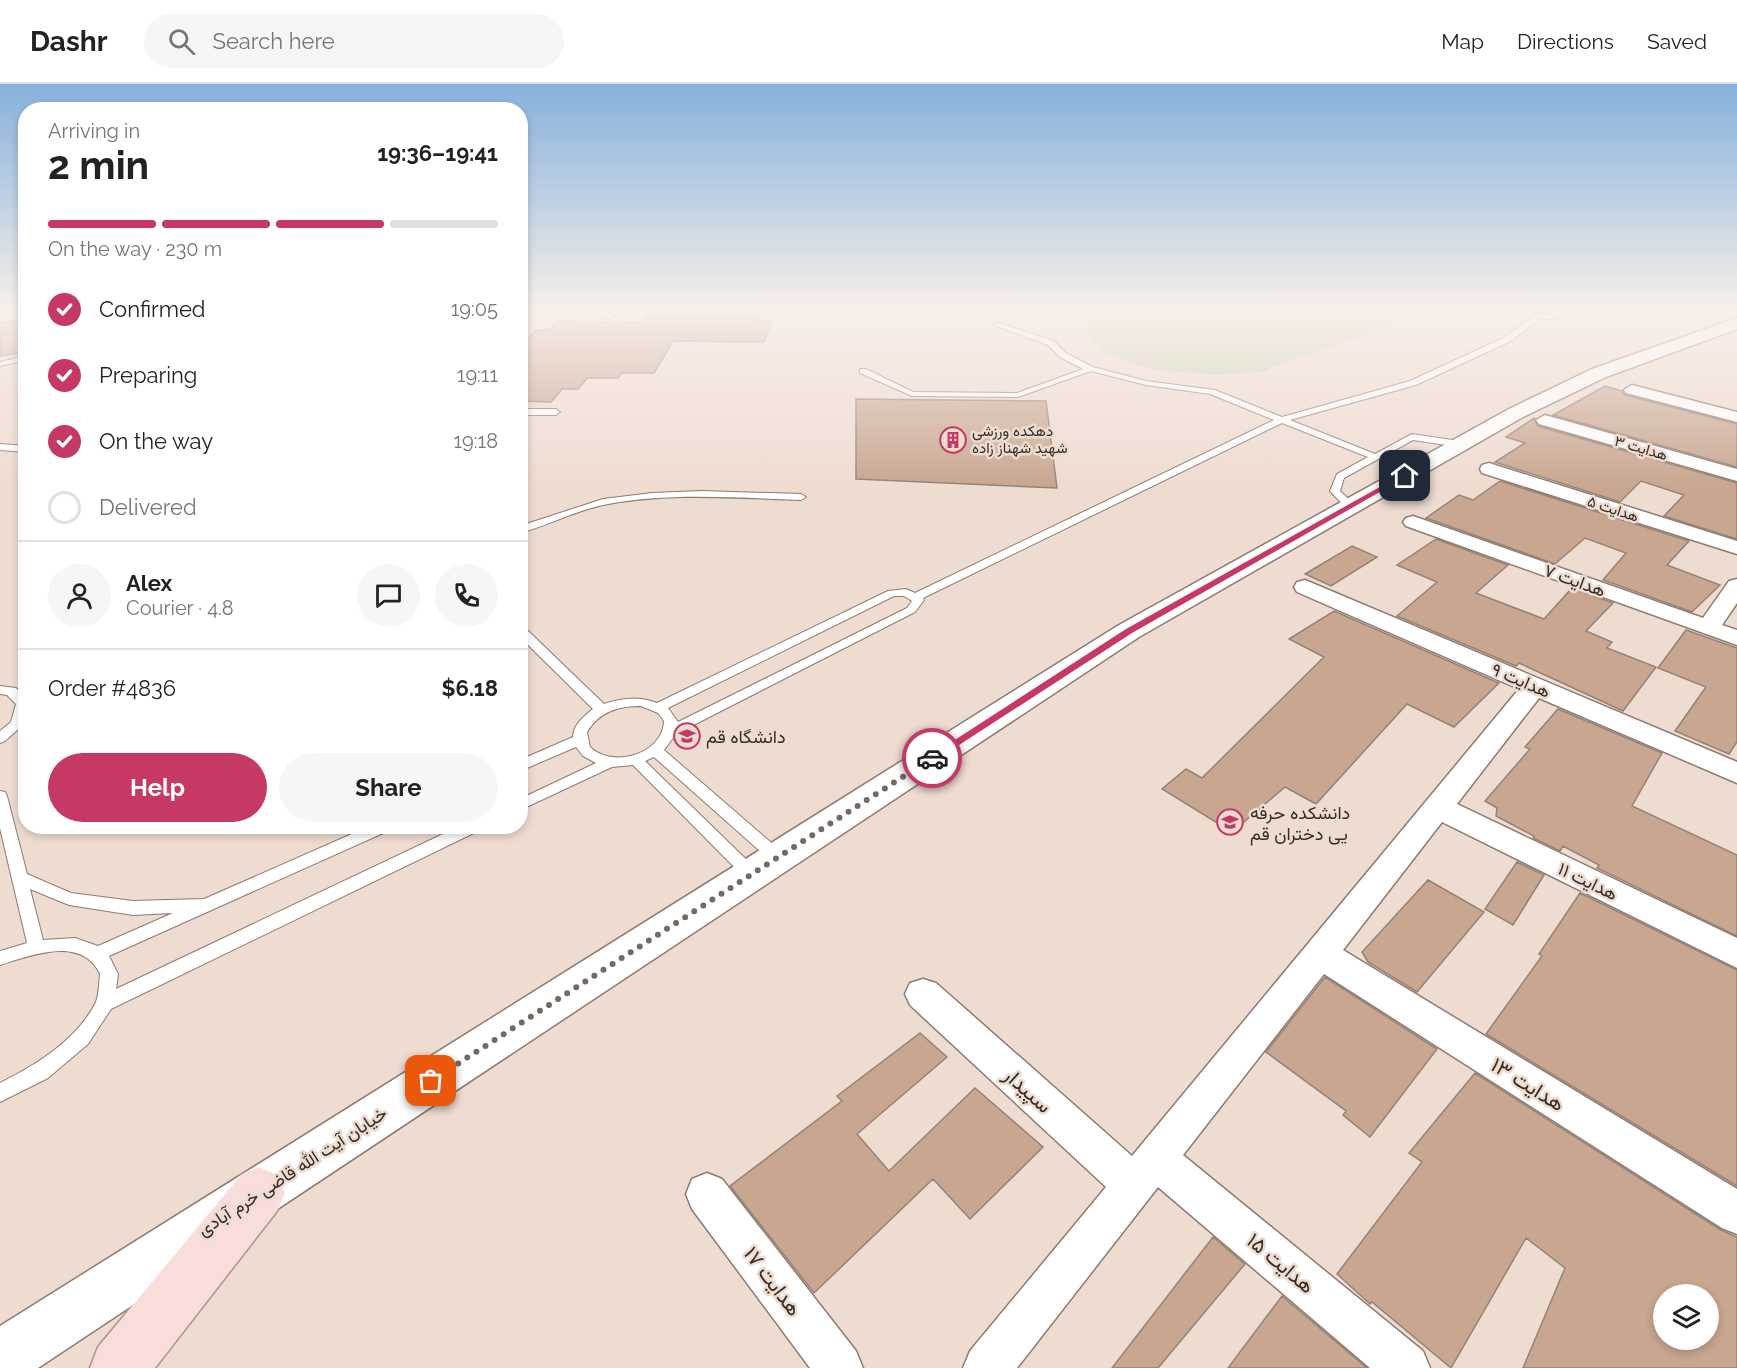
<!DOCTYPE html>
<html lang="en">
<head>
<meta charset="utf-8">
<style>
	body { margin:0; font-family:Raleway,Vazirmatn,sans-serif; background:#f6f6f6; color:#222; height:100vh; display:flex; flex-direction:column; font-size:22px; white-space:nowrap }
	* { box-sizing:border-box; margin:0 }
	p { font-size:20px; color:#767676 }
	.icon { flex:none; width:33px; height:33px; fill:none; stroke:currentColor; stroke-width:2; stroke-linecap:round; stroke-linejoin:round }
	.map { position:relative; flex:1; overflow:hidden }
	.details { position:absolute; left:18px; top:18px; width:510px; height:732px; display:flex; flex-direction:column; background:#fff; border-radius:24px; box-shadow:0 3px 9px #0003 }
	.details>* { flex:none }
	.tools { position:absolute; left:1653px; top:1200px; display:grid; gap:12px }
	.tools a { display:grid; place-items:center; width:66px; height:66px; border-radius:50%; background:#fff; box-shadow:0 3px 9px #0003; font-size:30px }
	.pin { position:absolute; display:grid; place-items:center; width:51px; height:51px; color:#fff; margin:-26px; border-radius:12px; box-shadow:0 3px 9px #0006 }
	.courier { position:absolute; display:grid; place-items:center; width:60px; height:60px; margin:-30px; border:4px solid #c63965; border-radius:50%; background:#fff; color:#222; box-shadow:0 2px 8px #0007 }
	.summary em { font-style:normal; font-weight:700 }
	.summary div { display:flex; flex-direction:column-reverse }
	.summary { display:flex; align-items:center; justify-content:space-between; height:102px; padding:0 30px }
	h1 { font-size:39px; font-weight:700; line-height:45px }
	.bar { display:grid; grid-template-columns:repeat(4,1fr); gap:9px 6px; align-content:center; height:72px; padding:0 30px }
	.bar i { height:8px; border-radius:4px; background:#e0e0e0 }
	.bar .on { background:#c63965 }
	.bar p { grid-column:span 4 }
	.line { display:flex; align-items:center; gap:15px; padding:0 30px; border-top:2px solid #e0e0e0 }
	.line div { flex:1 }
	.round { display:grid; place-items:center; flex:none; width:63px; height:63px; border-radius:32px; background:#f6f6f6 }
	ol { padding:0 30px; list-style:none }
	li { display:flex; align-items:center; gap:18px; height:66px }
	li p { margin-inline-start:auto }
	li .icon { padding:6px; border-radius:50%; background:#c63965; color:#fff; stroke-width:4 }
	li:last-child { color:#767676 }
	li i { width:33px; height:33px; border:3px solid #e0e0e0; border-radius:50% }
	.button { display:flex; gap:12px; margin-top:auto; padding:12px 30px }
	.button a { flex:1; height:69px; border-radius:36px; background:#c63965; color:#fff; font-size:24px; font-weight:700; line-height:69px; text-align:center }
	.button a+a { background:#f6f6f6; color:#222 }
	header { display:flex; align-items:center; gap:36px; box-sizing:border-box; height:84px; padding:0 30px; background:#fff; border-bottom:2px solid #e0e0e0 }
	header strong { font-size:28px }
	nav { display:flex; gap:33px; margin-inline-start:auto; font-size:21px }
	.search { width:420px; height:54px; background:#f6f6f6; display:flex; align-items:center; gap:15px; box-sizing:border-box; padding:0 21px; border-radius:33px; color:#767676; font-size:22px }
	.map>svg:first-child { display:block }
	.green { fill:#cad4b1 }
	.building { fill:#c8a690; stroke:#938277; stroke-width:1.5; fill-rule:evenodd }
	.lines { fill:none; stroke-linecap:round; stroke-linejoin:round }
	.lane-casing { stroke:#8c7b70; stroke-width:2 }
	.street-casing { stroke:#8c7b70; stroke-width:3 }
	.secondary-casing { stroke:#8c7b70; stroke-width:3 }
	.primary-casing { stroke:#b0918b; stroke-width:3 }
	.lane { fill:#fff; fill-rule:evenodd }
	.street { fill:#fff; fill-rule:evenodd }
	.secondary { fill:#fff; fill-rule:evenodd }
	.primary { fill:#f8ddda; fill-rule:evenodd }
	.route { fill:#c63965 }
	.done { stroke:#756a63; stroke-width:6; stroke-dasharray:0 10.8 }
	.labels { text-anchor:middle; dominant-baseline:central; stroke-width:5; stroke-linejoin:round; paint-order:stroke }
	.far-poi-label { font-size:15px; fill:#342d28; stroke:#efdcd1; text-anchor:start }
	.far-street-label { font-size:15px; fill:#342d28; stroke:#efdcd1 }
	.street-label { font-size:18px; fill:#342d28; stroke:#efdcd1 }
	.poi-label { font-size:18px; fill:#342d28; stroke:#efdcd1; text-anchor:start }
	.near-street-label { font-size:21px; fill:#342d28; stroke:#efdcd1 }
</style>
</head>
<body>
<header>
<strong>Dashr</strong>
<div class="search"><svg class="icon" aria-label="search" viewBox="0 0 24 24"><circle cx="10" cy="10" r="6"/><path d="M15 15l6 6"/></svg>Search here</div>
<nav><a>Map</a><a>Directions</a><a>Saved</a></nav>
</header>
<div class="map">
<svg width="1737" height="1284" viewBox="0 0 1737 1284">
	<rect width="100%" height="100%" fill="#efdcd1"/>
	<path class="green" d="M1120,225h271l5,7 -10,12 -125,44 -45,3 -60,-5 -32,-9 -22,-10 -15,-16 3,-12z"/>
	<path class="building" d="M650,225h112l-5,12h15l-8,21 -91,-1 -19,32h-32l-4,5h-31l-9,11h-16l-11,13 -31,-1v-62l7,1 9,-10h13l9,-9 83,2z
		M26,234v34l-26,4v-33z
		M1605,302l17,5 3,4 112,29v43l-184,-52z
		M856,315l190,2 11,87 -201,-9z
		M1534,334l4,8 199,57v56l-73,-23 20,-21 -43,-14 -21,21 -125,-40 30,-19 -19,-6z
		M1500,397l189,60 -22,24 53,20 -28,27 -89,-32 23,-27 -41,-15 -30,26 -129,-46 33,-23 14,5z
		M1436,455l72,26 -32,28 68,26 28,-31 41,15 -27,28 26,11 -5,6 49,19 -33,44 -104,-48 -3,3 -119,-50 40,-34 -40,-17z
		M1352,462l25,11 -46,29 -26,-12z
		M1334,527l165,72 -45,44 -47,-23 -91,100 -31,-17 -53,45 -70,-43 24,-20 16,9 122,-121 -35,-18z
		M1686,546l51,18v94l-8,12 -54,-23 31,-44 -48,-19z
		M1558,625l104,44 -30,53 105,49v81l-140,-68 2,-3 -36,-19 -3,5 -27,-13 1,-2 -38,-20 1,-8 -12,-7 45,-52 -5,-2z
		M1517,778l27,13 -31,50 -28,-16z
		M1428,796l56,32 -67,80 -49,-30 -6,-10z
		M1580,809l157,77v216l-251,-152 56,-78 -3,-2z
		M1325,893l112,72 -67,88 -27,-22 3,-4 -80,-59z
		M920,949l27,24 -90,77 32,37 86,-83 68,59 -73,72 -37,-40 -119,114 -84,-107 112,-85 -5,-5z
		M1475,989l246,157 16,7v131h-214l42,-100 -39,-30 -75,130 -79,-66 -2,2 -33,-30 85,-112 -13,-9zM1664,1210h44v46h-44z
		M1213,1153l32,27 -87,104h-46z
		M1282,1212l85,72h-139z"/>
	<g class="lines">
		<g class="lane-casing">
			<path id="lane" d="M12,225h12l-24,6v-4z
				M616,225l20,5 -20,7 -14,-5 -82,-2v-4l87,2zM619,228l7,2 -10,3 -4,-2z
				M1509,225l42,6 2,-2 -7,-4 40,4 -1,-4h6l2,6 -3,2 -31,-2 -6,4h-13l-31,23 -93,43 -126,35 85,34 37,-20 47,7 4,3 -4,3 -46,-7 -69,38 -4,13 15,14v4h-8l-17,-18 7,-17 31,-17 -86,-34 -359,175 1,2 -9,12 -239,122 -12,16 119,103 2,4 -2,4 -6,2 -6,-2 -117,-104 -9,4 111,108 2,4 -2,4 -6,2 -6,-2 -111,-112 -21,2 -92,43v-11l76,-36 -13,-7 -7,-9 -56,24v-11l53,-23c0,-12 11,-21 20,-28l-73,-72v-10h4l80,77c18,-6 34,-8 53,-1l231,-112 18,-2 9,4 359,-173 -64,-26 -64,-9 -55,-14 -73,26 -106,-1 -52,-23v-4h6l47,23 104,1 66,-24 -23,-12 -12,-12 -54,-20v-2l2,-1 58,19 12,12 27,14 53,14 69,9 67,27 128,-36 93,-43 29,-20 -18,-5zM894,512h10l8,5 -5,7 -229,114 -10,-14zM641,622l17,7 6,8c-1,33 -51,48 -74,26l-3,-15c12,-20 31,-26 54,-26z
				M26,272v4l-26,6v-4z
				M520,325h36l4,3 -4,3h-36z
				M0,360l26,2v6l-26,-2z
				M702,407l99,3 5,3 -5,3c-66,-2 -133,-8 -198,5 -28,6 -54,20 -83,28v-7l83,-27 49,-6z
				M0,602l16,2 10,10 -2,26 -19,17 -5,2v-12l11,-9 5,-18 -9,-9 -7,-1z
				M0,707l5,1 2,4 20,78 44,19 62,8 71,-2 166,-73h22l-2,4 -281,126 9,18 -2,15 344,-163h22l-2,4 -369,179 -23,35 -40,34 -48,24v-19c36,-18 77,-43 96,-81 3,-8 3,-19 4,-28 -18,-39 -69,-19 -100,-9v-14l27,-8 -27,-115zM30,805l39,16 64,10 40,-2 -75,33 -23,-8 -32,2z"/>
		</g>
		<g class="street-casing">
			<path id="street" d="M1632,301l105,27v10l-111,-29 -2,-3z
				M1545,331l192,54v12l-198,-57 -3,-4z
				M1489,379l248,78v13l-255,-81 -2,-4 2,-4z
				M1413,432l290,102 26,-37 8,-2v24l-15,22 15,5v15l-331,-119 -3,-4 3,-4z
				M1305,496l432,182v21l-198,-85 -82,106 280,134v30l-295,-146 -99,128 394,239v45l-15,-6 -398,-254 -141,181 240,196 7,17h-60l-212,-181 -141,181h-54l7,-17 136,-164 -196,-182 -5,-11 5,-11 13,-4 13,4 196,173 387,-467 -222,-97 -3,-5 3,-5z
				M707,1089l15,6 134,172 7,17h-53l-118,-159 -6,-15 6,-15z"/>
		</g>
		<g class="secondary-casing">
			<path id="secondary" d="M1737,234v11l-131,48 -83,40 -384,220 -1101,731h-38v-42l1119,-701 390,-216 83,-40z"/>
		</g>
		<g class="primary-casing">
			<path id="primary" d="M259,1083l18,8 8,18 -8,18 -122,157h-65l8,-21 143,-172z"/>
		</g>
		<use href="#lane" class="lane"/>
		<use href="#street" class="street"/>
		<use href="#secondary" class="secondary"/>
		<use href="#primary" class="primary"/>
	</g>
	<linearGradient id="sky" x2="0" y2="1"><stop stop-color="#86b1dc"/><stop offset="0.56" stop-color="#f8efea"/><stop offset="1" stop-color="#f8efea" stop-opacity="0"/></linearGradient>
	<rect width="1737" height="404" fill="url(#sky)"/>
	<path class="route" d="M1403,390l5,2 -276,157 -196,127 -9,-2 199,-129z"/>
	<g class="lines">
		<path class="done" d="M431,997l501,-323"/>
	</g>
	<defs>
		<g id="building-ring" transform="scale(1.35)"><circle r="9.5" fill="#efdcd1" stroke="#c63965" stroke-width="1.5"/><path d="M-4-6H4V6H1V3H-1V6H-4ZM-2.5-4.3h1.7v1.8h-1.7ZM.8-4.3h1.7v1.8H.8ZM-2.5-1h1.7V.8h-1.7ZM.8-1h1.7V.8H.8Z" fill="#c63965"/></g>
		<g id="university-ring" transform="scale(1.35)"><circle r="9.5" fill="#efdcd1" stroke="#c63965" stroke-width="1.5"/><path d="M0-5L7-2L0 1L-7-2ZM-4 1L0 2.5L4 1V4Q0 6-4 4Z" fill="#c63965"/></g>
	</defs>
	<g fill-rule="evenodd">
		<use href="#building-ring" x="953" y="356"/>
		<use href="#university-ring" x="687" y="652"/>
		<use href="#university-ring" x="1230" y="738"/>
	</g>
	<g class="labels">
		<g class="far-poi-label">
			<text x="972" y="347">دهکده ورزشی<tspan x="972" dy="17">شهید شهناز زاده</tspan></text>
		</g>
		<g class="far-street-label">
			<text transform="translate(1641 364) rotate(16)">هدایت ۳</text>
			<text transform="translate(1613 425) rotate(18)">هدایت ۵</text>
		</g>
		<g class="street-label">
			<text transform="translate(1575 496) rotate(20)">هدایت ۷</text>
			<text transform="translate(1521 596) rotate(23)">هدایت ۹</text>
			<text transform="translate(1588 797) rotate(26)">هدایت ۱۱</text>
			<text transform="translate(292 1087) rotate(-33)">خیابان آیت الله قاضی خرم آبادی</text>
		</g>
		<g class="poi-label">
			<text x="706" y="652">دانشگاه قم</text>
			<text x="1250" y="728">دانشکده حرفه<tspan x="1250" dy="21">یی دختران قم</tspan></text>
		</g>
		<g class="near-street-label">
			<text transform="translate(1528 1000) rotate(32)">هدایت ۱۳</text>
			<text transform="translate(1028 1006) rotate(42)">سپیدار</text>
			<text transform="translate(1281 1179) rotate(40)">هدایت ۱۵</text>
			<text transform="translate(773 1197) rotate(53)">هدایت ۱۷</text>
		</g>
	</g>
</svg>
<div class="tools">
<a><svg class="icon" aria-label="layers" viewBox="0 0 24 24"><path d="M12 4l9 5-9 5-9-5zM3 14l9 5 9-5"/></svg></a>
</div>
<div class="pin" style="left:431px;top:997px;background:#ea580c"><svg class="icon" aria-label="bag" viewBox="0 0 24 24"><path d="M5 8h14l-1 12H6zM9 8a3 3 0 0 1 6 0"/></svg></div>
<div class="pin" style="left:1405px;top:392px;background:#1f2937"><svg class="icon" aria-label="home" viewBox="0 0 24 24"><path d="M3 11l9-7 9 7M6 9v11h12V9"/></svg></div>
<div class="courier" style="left:932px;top:674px"><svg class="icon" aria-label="car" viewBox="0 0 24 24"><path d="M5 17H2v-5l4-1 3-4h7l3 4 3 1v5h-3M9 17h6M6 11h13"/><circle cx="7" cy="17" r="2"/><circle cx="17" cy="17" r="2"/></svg></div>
<section class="details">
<div class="summary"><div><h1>2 min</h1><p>Arriving in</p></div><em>19:36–19:41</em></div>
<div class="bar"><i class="on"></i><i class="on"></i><i class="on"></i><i></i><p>On the way · 230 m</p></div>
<ol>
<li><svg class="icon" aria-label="check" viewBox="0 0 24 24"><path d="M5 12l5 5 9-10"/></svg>Confirmed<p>19:05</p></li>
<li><svg class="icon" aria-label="check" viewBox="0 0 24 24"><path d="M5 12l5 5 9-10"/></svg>Preparing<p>19:11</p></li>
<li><svg class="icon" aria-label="check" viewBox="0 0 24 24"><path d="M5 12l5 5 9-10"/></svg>On the way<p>19:18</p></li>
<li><i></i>Delivered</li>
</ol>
<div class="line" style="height:108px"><a class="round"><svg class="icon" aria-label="person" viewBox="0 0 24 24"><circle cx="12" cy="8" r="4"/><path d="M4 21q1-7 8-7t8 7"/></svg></a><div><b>Alex</b><p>Courier · 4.8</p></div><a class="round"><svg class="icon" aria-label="chat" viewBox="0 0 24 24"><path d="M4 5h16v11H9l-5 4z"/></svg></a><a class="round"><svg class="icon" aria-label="phone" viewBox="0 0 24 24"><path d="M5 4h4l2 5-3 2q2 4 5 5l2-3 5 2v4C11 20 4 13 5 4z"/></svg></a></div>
<div class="line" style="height:78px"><div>Order #4836</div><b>$6.18</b></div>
<div class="button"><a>Help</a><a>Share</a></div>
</section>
</div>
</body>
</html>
